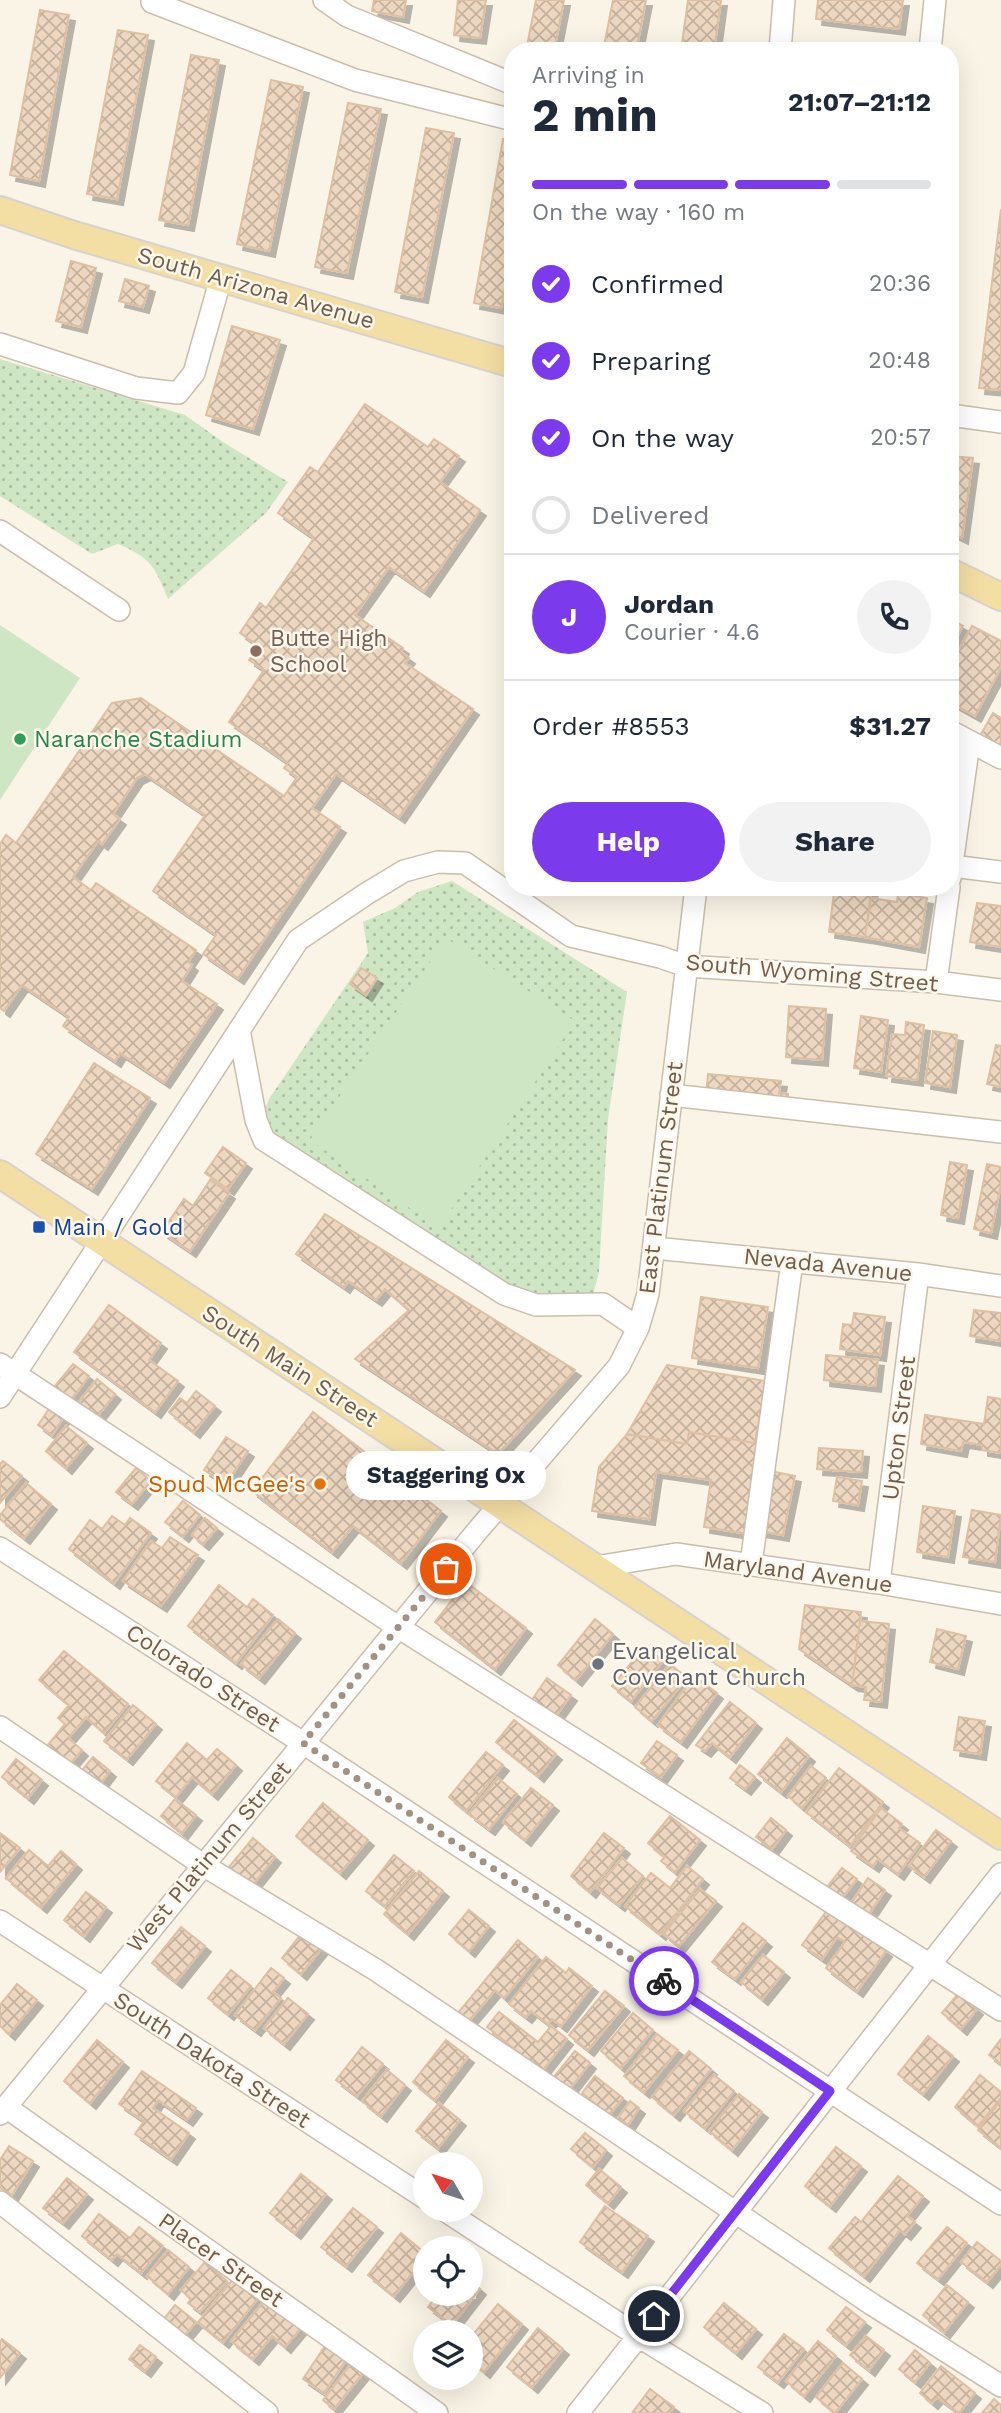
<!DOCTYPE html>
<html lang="en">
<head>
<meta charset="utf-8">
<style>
	body { margin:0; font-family:"Work Sans",sans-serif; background:#f2f2f3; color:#1f2937; height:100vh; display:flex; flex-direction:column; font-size:26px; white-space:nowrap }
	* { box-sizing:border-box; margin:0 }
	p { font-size:23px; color:#747a83 }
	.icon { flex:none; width:38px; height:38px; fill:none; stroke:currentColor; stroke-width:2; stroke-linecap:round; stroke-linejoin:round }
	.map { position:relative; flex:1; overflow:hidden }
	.panel { position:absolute; left:504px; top:42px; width:455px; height:854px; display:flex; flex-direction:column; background:#fff; border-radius:28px; box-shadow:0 7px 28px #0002 }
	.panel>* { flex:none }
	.needle { width:46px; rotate:309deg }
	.buttons { position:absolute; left:413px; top:2152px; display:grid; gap:14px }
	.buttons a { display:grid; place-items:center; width:70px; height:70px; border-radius:50%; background:#fff; box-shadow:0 7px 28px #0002; font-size:35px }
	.pin { position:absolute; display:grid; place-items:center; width:60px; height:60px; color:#fff; margin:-30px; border:4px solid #fff; border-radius:50%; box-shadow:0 2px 7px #0007 }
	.courier { position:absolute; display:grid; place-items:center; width:70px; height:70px; margin:-35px; border:5px solid #7c3aed; border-radius:50%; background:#fff; color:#222; box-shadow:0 2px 9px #0007 }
	.bubble { position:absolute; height:49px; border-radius:24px; background:#fff; box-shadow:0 7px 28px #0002; font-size:23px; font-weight:700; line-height:49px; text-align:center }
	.head em { font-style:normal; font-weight:700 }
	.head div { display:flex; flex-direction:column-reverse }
	.head { display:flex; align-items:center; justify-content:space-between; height:119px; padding:0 28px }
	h1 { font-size:46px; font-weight:700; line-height:52px }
	.bar { display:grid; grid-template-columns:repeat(4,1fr); gap:10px 7px; align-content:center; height:84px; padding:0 28px }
	.bar i { height:9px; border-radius:5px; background:#e0e1e3 }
	.bar .selected { background:#7c3aed }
	.bar p { grid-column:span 4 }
	.line { display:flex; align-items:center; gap:18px; padding:0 28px; border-top:2px solid #e0e1e3 }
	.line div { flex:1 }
	.round { display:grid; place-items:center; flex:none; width:74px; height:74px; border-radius:37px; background:#f2f2f3 }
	ol { padding:0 28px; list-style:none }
	li { display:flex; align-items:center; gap:21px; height:77px }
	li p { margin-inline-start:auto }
	li .icon { padding:7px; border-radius:50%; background:#7c3aed; color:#fff; stroke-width:4 }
	li:last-child { color:#747a83 }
	li i { width:38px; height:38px; border:4px solid #e0e1e3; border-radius:50% }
	.cta { display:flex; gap:14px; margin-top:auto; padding:14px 28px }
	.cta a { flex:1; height:80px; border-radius:42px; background:#7c3aed; color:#fff; font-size:28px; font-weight:700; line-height:80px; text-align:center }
	.cta a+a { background:#f2f2f3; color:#1f2937 }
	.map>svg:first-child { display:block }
	.grass { fill:url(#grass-dots) }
	.garden { fill:#cfe6c5 }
	.building { fill:url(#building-cross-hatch); stroke:#debfa2; stroke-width:2; filter:url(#shadow) }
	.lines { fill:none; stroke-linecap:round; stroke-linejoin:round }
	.minor-casing { stroke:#cbbdad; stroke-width:24 }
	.major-casing { stroke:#d7d2cd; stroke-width:30 }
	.minor { stroke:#fff; stroke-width:21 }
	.major { stroke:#f3dea4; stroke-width:26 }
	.done { stroke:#a19283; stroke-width:7; stroke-dasharray:0 12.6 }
	.route { stroke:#7c3aed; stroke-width:9 }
	.education-dot { fill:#8d6e63; stroke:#fdf8eb; stroke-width:2.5 }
	.leisure-dot { fill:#2e9e5b; stroke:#fdf8eb; stroke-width:2.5 }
	.transit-dot { fill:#1a4fb4; stroke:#fdf8eb; stroke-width:2.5 }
	.food-dot { fill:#e8710a; stroke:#fdf8eb; stroke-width:2.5 }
	.worship-dot { fill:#6b7280; stroke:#fdf8eb; stroke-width:2.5 }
	.labels { text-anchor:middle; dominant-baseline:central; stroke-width:5; stroke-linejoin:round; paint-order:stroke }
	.street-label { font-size:23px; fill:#715d4d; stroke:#fdf8eb }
	.education-label { font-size:23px; fill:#785e54; stroke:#fdf8eb; text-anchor:start }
	.leisure-label { font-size:23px; fill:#27864d; stroke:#fdf8eb; text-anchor:start }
	.transit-label { font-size:23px; fill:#164399; stroke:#fdf8eb; text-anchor:start }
	.food-label { font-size:23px; fill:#c56008; stroke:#fdf8eb; text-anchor:end }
	.worship-label { font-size:23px; fill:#5b616d; stroke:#fdf8eb; text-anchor:start }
</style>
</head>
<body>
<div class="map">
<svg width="1001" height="2413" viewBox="0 0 1001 2413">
	<defs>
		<pattern id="grass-dots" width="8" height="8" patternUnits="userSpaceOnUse" patternTransform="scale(1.75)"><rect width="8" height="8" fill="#cfe6c5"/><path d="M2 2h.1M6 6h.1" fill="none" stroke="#acbea2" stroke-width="1.8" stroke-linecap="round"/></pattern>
		<pattern id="building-cross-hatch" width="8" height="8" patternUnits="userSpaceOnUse" patternTransform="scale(1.75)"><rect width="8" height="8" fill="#edd7c0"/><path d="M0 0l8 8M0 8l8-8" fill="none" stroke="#c4b29e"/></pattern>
		<filter id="shadow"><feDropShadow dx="6" dy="6" stdDeviation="0" flood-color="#0004"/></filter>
	</defs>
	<rect width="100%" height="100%" fill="#faf4e6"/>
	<path class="grass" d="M0,359l185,56 38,27 65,40 -22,31 -98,86c-13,-32 -17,-41 -50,-55l-26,10 -92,-58z
		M452,881l175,111 -19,127 -9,153 -6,23 -33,1 -52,-4 -239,-154 -5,-27 5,-12 99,-146 -5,-31 32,-14 23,-16z"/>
	<path class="garden" d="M0,625l80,53 -80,122z
		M446,938l129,83 -136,207 -129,-88z"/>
	<path class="building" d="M374,0h32l-3,17 -31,-6z
		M458,0h28l-6,38 -26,-3z
		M536,0h28l-10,51h-28z
		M613,0h33l-10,51h-33z
		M688,0h33l-7,51h-33z
		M818,0h85l-4,29 -83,-10z
		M40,10l29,5 -30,166 -29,-6z
		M118,30l30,5 -31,164 -30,-5z
		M191,55l28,5 -31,165 -29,-5z
		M271,80l32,7 -34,164 -32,-7z
		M348,103l33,6 -34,164 -32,-6z
		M426,128l28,5 -32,164 -27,-5z
		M503,139l10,2v104l-12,63 -27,-5z
		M1001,209v181l-22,-2z
		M71,261l25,7 -15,59 -25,-6z
		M125,279l24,7 -6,21 -24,-6z
		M232,326l48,14 -27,89 -47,-14z
		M365,404l63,43 6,-8 25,17 -19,26 40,28 -56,81 -35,-24 -34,48 48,33 -2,4 8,6 -4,5 68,46 -74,108 -63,-43 -24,34 28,19 -102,151 -35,-24 13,-19 -63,-44 52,-76 -60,-41 -8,4 -24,36 7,5 -18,25 -4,-3 -25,36 18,13 5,-7 100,67 -8,12 4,3 -10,16 35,23 -53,78 -44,-29 -5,8 -52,-35 6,-9 -47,-32 -18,26 -4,-3v-164l6,-9 10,8 96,-140 29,-5 143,98 13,-19 -13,-9 4,-5 -59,-41 35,-52 -15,-10 10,-14 -19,-13 20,-30 6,5 48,-70 -36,-25 32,-46 8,5z
		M950,456l23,2 -11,80 -12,-6z
		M950,619l13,7 -13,24z
		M972,626l29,15v26l-26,49 -25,-14v-36z
		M993,713l8,5v24l-2,4 -19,-10z
		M854,887h18l-7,50 -36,-5 5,-39 18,3z
		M898,893l29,5 -8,49 -54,-10 6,-39 26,4z
		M977,903l24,3v41l-31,-5z
		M361,968l16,10 -11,17 -16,-11z
		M789,1006l37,3 -4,51 -36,-3z
		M861,1016l27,4 -7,52 -27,-4z
		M906,1022l18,3 -7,55 -31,-4 6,-42 13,1z
		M933,1031l24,4 -7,52 -25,-4z
		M996,1045l5,1v41l-14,-3z
		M94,1063l56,35 -58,91 -56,-35z
		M708,1074l73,7 -2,12 9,1v8l-82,-8z
		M223,1147l23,16 -18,26 -23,-16z
		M950,1162l17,3 -9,53 -17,-3z
		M987,1164l14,3v17l-10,49 -17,-4z
		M210,1180l19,13 -39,58 -28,-19 22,-33 9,7z
		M325,1214l250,156 -77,84 -143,-95 54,-49 -24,-21 -9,11 -28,-19 -4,6 -48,-33z
		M701,1297l67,10 -10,61 -66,-10z
		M109,1305l52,38 -12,17 29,21 -23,31 -81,-60z
		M974,1310l27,3v28l-31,-5z
		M854,1313l31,4 -5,38 -40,-6 3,-25 9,1z
		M826,1355l52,5 -3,26 -51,-6z
		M73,1364l16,12 -23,30 -17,-13z
		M667,1365l99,16 -11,62 -66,-11 -2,12 -60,-10z
		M97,1379l18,15 -23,29 -18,-15z
		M196,1391l19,15 -21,26 -25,-20 11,-14 7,5z
		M988,1397l13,2v54l-19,-3v-5l-19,-3 -2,9 -40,-7 4,-29 59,9z
		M49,1409l14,9 -11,17 -14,-10z
		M313,1412l128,99 -40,52 -48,-37 -21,26 -80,-61z
		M66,1426l21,17 -21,25 -20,-17z
		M689,1432l66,11 7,-2 -13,93 -45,-7 7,-47 -55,-8 -7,47 -57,-8 7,-44 28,-33 60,10z
		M226,1437l22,14 -22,33 -22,-14z
		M819,1448l44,3 -2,21 -44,-3z
		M3,1461l19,15 -22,27v-39z
		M136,1468l15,13 -19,23 -16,-12z
		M771,1471l24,5 -12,59 -24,-4z
		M837,1477l25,4 -4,24 -25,-4z
		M26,1483l25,21 -27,34 -24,-19v-4z
		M183,1501l17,14 -17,21 -18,-14z
		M923,1506l32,5 -7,46 -31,-5z
		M972,1510l29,5 -6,47 -32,-5z
		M112,1516l13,9 5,-7 21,15 -37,50 -45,-34 21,-29 12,9z
		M205,1518l12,10 -14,16 -11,-9z
		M170,1537l28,18 -37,51 -38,-25 28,-40 11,7z
		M466,1582l60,46 -31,41 -60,-47z
		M219,1585l28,22 6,-8 20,16 -37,48 -48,-37z
		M805,1605l56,7 -9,73 -53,-36z
		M278,1619l17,14 -36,45 -18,-14z
		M595,1619l18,15 -37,46 -18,-15z
		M860,1621l29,3 -8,78 -17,-2 2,-13 -14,-2z
		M937,1629l29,7 -8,33 -28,-7z
		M645,1646l18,15 -32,40 -19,-15z
		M64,1651l64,53 -24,29 -18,-16 -18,21 14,12 -17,20 -22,-19 22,-27 -7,-6 11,-13 -30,-25z
		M670,1664l17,14 -35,43 -17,-14z
		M694,1676l23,17 -36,49 -23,-17z
		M547,1678l24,17 -18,25 -24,-16z
		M730,1702l26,21 -26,34 -18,-14 -7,8 -9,-6z
		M133,1705l23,19 -29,35 -23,-18z
		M959,1717l26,4 -5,33 -26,-4z
		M514,1720l42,34 -18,22 -42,-34z
		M787,1738l22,18 -28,36 -23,-18z
		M657,1741l20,14 -16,22 -20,-14z
		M187,1743l20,17 10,-11 19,16 -24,29 -20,-17 -16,20 -20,-16z
		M486,1752l17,13 -37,46 -17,-14z
		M93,1757l17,14 -14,18 -18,-14z
		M16,1759l26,21 -14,18 -26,-21z
		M740,1765l15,12 -10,12 -15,-11z
		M811,1766l15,12 -24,30 -14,-12z
		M839,1768l44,34 -33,44 -44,-34z
		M498,1778l19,16 -28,35 -20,-15z
		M531,1788l22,17 -28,35 -22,-18z
		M175,1799l21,16 -14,18 -21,-17z
		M323,1803l45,37 -28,33 -44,-37z
		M881,1808l21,16 -3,4 21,15 -22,31 -20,-15 -5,7 -22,-15z
		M670,1816l30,24 -25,32 -14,-11 4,-4 -17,-14z
		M771,1818l15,12 -14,19 -16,-12z
		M936,1830l15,11 -27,36 -15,-11z
		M0,1833l20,15 -20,24z
		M604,1833l20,15 -34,44 -19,-16z
		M253,1838l22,19 -24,30 -23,-19z
		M29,1850l19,16 13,-15 15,13 -35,43 -35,-29z
		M394,1855l20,16 -29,35 -19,-15z
		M622,1858l21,18 -24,29 -22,-17z
		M687,1866l16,13 -43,55 -35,-28 26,-33 19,15z
		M842,1868l15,11 -15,19 -15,-11z
		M419,1871l24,20 -35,43 -24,-20z
		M868,1878l17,12 -16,24 -17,-12z
		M700,1889l16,12 -37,45 -15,-12z
		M86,1892l20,15 -22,29 -20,-16z
		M828,1909l58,42 -29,40 -31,-23 19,-26 -8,-5 -15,22 -20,-14z
		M469,1910l20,16 -20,25 -20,-17z
		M743,1923l23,18 -31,38 -23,-17z
		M181,1927l24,19 -29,36 -24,-19z
		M302,1933l20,15 -21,26 -19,-16z
		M518,1940l20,17 -34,41 -9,-8 -27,32 -10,-9z
		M763,1955l21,17 -22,27 -21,-17z
		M546,1957l20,16 3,-5 23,18 -31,40 -9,-7 -4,5 -17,-13 -5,6 -17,-13z
		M271,1968l13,10 -11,14 8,6 -26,32 -20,-15z
		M231,1970l20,16 -23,28 -20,-16z
		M17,1984l20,16 -28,34 -9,-8v-21z
		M605,1991l19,15 -36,44 -19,-15z
		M958,1994l19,15 -16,20 -19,-16z
		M288,1998l20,16 -24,30 -20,-16z
		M499,2012l39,30 13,-16 16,13 -25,32 -55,-44z
		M633,2013l20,17 -32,38 -20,-17z
		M657,2034l21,16 -34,42 -20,-16z
		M928,2036l25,20 -30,38 -25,-20z
		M1001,2039v25l-12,-9z
		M97,2040l26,22 -33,41 -26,-22z
		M446,2040l22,17 -33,43 -22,-18z
		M362,2047l21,17 -26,32 -21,-16z
		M575,2051l15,12 -22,28 -15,-13z
		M689,2051l22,18 -37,46 -22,-18z
		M387,2070l18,15 -24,31 -19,-15z
		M142,2071l54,37 -9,12 -29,-20 -5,8 36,25 -18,26 -36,-25 9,-13 -25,-17z
		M714,2075l20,16 -29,37 -21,-17z
		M980,2075l21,17v6l-23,28 -23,-19z
		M595,2076l28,22 -14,17 -27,-22z
		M739,2094l23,18 -30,38 -23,-19z
		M1001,2100v48l-23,-18z
		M630,2101l9,7 -11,17 -10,-7z
		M439,2103l21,17 -22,28 -22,-17z
		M585,2133l21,17 -13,17 -22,-18z
		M9,2146l24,15 -21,34 -12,-7v-28z
		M836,2147l25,19 -31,40 -25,-20z
		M599,2169l22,18 -13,16 -22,-18z
		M301,2174l25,20 -31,39 -25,-20z
		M898,2176l25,20 -16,20 8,6 -10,12 -5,-4 -36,46 -35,-28 26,-31 6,5z
		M67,2178l20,16 -24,29 -20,-15z
		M605,2206l43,30 -26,36 -42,-30z
		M353,2208l24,19 -31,39 -25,-19z
		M99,2214l31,24 9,-11 24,19 -22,27 -24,-19 -5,6 -30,-24z
		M947,2227l20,16 -29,36 -21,-16z
		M401,2233l24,20v5l-31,38 -26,-21z
		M977,2242l24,19v4l-14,17 -26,-20z
		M168,2250l21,17 -21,27 -21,-18z
		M205,2262l22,19 -27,31 -12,-9 3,-4 -10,-9z
		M234,2278l24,20 -35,44 -25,-20z
		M471,2281l9,8 -28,36 -24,-18 10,-13h33z
		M947,2285l21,17 -24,30 -21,-17z
		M265,2300l35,29 -15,18 -13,-11 -19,23 -22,-18z
		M724,2303l32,26 -20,24 -32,-26z
		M498,2304l24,20 -38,48 -13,-11v-24z
		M175,2305l21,17 -16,19 -21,-16z
		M846,2307l19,15 -19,23 -19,-15z
		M538,2328l25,21 -31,38 -25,-20z
		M784,2334l20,15 -26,33 -20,-15z
		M866,2336l18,14 -15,20 -19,-15z
		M2,2339l18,14 -20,25v-36z
		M818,2341l18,15 -32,40 -18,-15z
		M140,2345l16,12 -11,14 -16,-12z
		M325,2346l21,14 -22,33 -21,-14z
		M915,2350l15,13 -15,19 -16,-13z
		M352,2363l12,9 -30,37 -11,-9z
		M843,2363l19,16 -27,34 -19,-16z
		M941,2366l34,27 -16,20 -22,-16 -5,6 -12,-10z
		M650,2389l24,18 -5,6h-37z
		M994,2399l7,6v8h-19z"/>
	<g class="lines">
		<g class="minor-casing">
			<path id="minor" d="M153,0l-1,2 203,78 158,40
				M324,0l23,16 166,68
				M780,51l4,-51
				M930,51l5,-51
				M0,344l136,44 42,5 16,-20 27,-95
				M950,415l51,7
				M0,531l119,79
				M950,731l51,27
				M952,866l49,6
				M950,878l19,-135
				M936,982l13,-95
				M239,1030l17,90 8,20 240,154 32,11 67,-1 35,24
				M671,1095l330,37
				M654,1248l264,26 83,12
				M0,1364l398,263 603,383
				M0,1397l298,-457 68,-46 38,-23 34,-9 27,1 106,73 89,21 26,9 250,16 65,8
				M0,1548l303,195 698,461
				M751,1564l41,-302
				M595,1567l81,-13 203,29 122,21
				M879,1583l39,-309
				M0,1727l203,138 173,105 497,335 128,81
				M0,1921l425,277
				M6,2107l431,306
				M0,2114l478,-584 141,-164 19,-38 10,-34 48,-407
				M0,2202l267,211
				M444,2210l194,126 124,77
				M578,2413l423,-539"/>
		</g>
		<g class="major-casing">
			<path id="major" d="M0,210l74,25 439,129
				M950,572l51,25
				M0,1174l1001,662"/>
		</g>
		<use href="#minor" class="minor"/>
		<use href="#major" class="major"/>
	</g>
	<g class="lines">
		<path class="done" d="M446,1569l-143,174 361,238"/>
		<path class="route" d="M654,2316l176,-225 -166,-110"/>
	</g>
	<circle class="education-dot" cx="256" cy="651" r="7"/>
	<circle class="leisure-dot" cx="20" cy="739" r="7"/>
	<rect class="transit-dot" x="32" y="1220" width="14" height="14" rx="3.5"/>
	<circle class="food-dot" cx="320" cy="1484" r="7"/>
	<circle class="worship-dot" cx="598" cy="1664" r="7"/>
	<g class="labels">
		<g class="street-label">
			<text transform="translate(256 288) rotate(16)">South Arizona Avenue</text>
			<text transform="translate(812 973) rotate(5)">South Wyoming Street</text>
			<text transform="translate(661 1178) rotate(-83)">East Platinum Street</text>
			<text transform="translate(828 1265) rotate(6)">Nevada Avenue</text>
			<text transform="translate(290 1366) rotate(33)">South Main Street</text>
			<text transform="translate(899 1428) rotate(-83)">Upton Street</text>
			<text transform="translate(798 1572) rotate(8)">Maryland Avenue</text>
			<text transform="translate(203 1678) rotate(33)">Colorado Street</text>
			<text transform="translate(209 1857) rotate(-50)">West Platinum Street</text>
			<text transform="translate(212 2060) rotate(33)">South Dakota Street</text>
			<text transform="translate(221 2260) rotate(35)">Placer Street</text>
		</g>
		<g class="education-label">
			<text x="270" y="638">Butte High<tspan x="270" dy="26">School</tspan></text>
		</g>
		<g class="leisure-label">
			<text x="34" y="739">Naranche Stadium</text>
		</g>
		<g class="transit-label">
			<text x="53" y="1227">Main / Gold</text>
		</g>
		<g class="food-label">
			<text x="306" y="1484">Spud McGee's</text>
		</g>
		<g class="worship-label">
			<text x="612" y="1651">Evangelical<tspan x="612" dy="26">Covenant Church</tspan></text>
		</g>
	</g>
</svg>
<div class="buttons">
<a><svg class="needle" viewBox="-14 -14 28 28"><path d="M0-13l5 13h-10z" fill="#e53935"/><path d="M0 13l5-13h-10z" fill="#747a83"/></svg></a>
<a><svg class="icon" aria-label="locate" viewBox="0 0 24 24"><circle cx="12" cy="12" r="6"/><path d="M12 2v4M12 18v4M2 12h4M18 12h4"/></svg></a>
<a><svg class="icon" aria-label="layers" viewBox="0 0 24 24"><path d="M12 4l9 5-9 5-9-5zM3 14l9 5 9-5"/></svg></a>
</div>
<div class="pin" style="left:446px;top:1569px;background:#ea580c"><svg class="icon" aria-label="bag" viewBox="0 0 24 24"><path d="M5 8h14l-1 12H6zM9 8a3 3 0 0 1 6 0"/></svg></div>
<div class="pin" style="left:654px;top:2316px;background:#1f2937"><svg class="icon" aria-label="home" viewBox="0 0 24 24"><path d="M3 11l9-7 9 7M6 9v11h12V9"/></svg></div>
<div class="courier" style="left:664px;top:1981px"><svg class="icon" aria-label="bike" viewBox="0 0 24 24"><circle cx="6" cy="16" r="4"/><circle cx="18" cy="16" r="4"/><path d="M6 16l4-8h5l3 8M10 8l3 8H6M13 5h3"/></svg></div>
<div class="bubble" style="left:346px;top:1451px;width:200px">Staggering Ox</div>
<section class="panel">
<div class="head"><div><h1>2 min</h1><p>Arriving in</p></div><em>21:07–21:12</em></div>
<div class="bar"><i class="selected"></i><i class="selected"></i><i class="selected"></i><i></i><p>On the way · 160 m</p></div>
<ol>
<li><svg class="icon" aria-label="check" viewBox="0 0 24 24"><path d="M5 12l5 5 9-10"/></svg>Confirmed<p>20:36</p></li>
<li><svg class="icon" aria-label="check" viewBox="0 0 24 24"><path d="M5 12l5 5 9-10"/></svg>Preparing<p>20:48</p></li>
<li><svg class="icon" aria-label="check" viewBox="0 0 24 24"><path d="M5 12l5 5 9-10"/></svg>On the way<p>20:57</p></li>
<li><i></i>Delivered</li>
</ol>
<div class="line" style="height:126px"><b class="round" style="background:#7c3aed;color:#fff">J</b><div><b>Jordan</b><p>Courier · 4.6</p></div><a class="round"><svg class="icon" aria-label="phone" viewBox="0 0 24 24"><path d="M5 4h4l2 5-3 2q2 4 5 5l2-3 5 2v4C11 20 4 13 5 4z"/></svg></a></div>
<div class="line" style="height:91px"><div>Order #8553</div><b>$31.27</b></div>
<div class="cta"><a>Help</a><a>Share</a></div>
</section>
</div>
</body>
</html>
